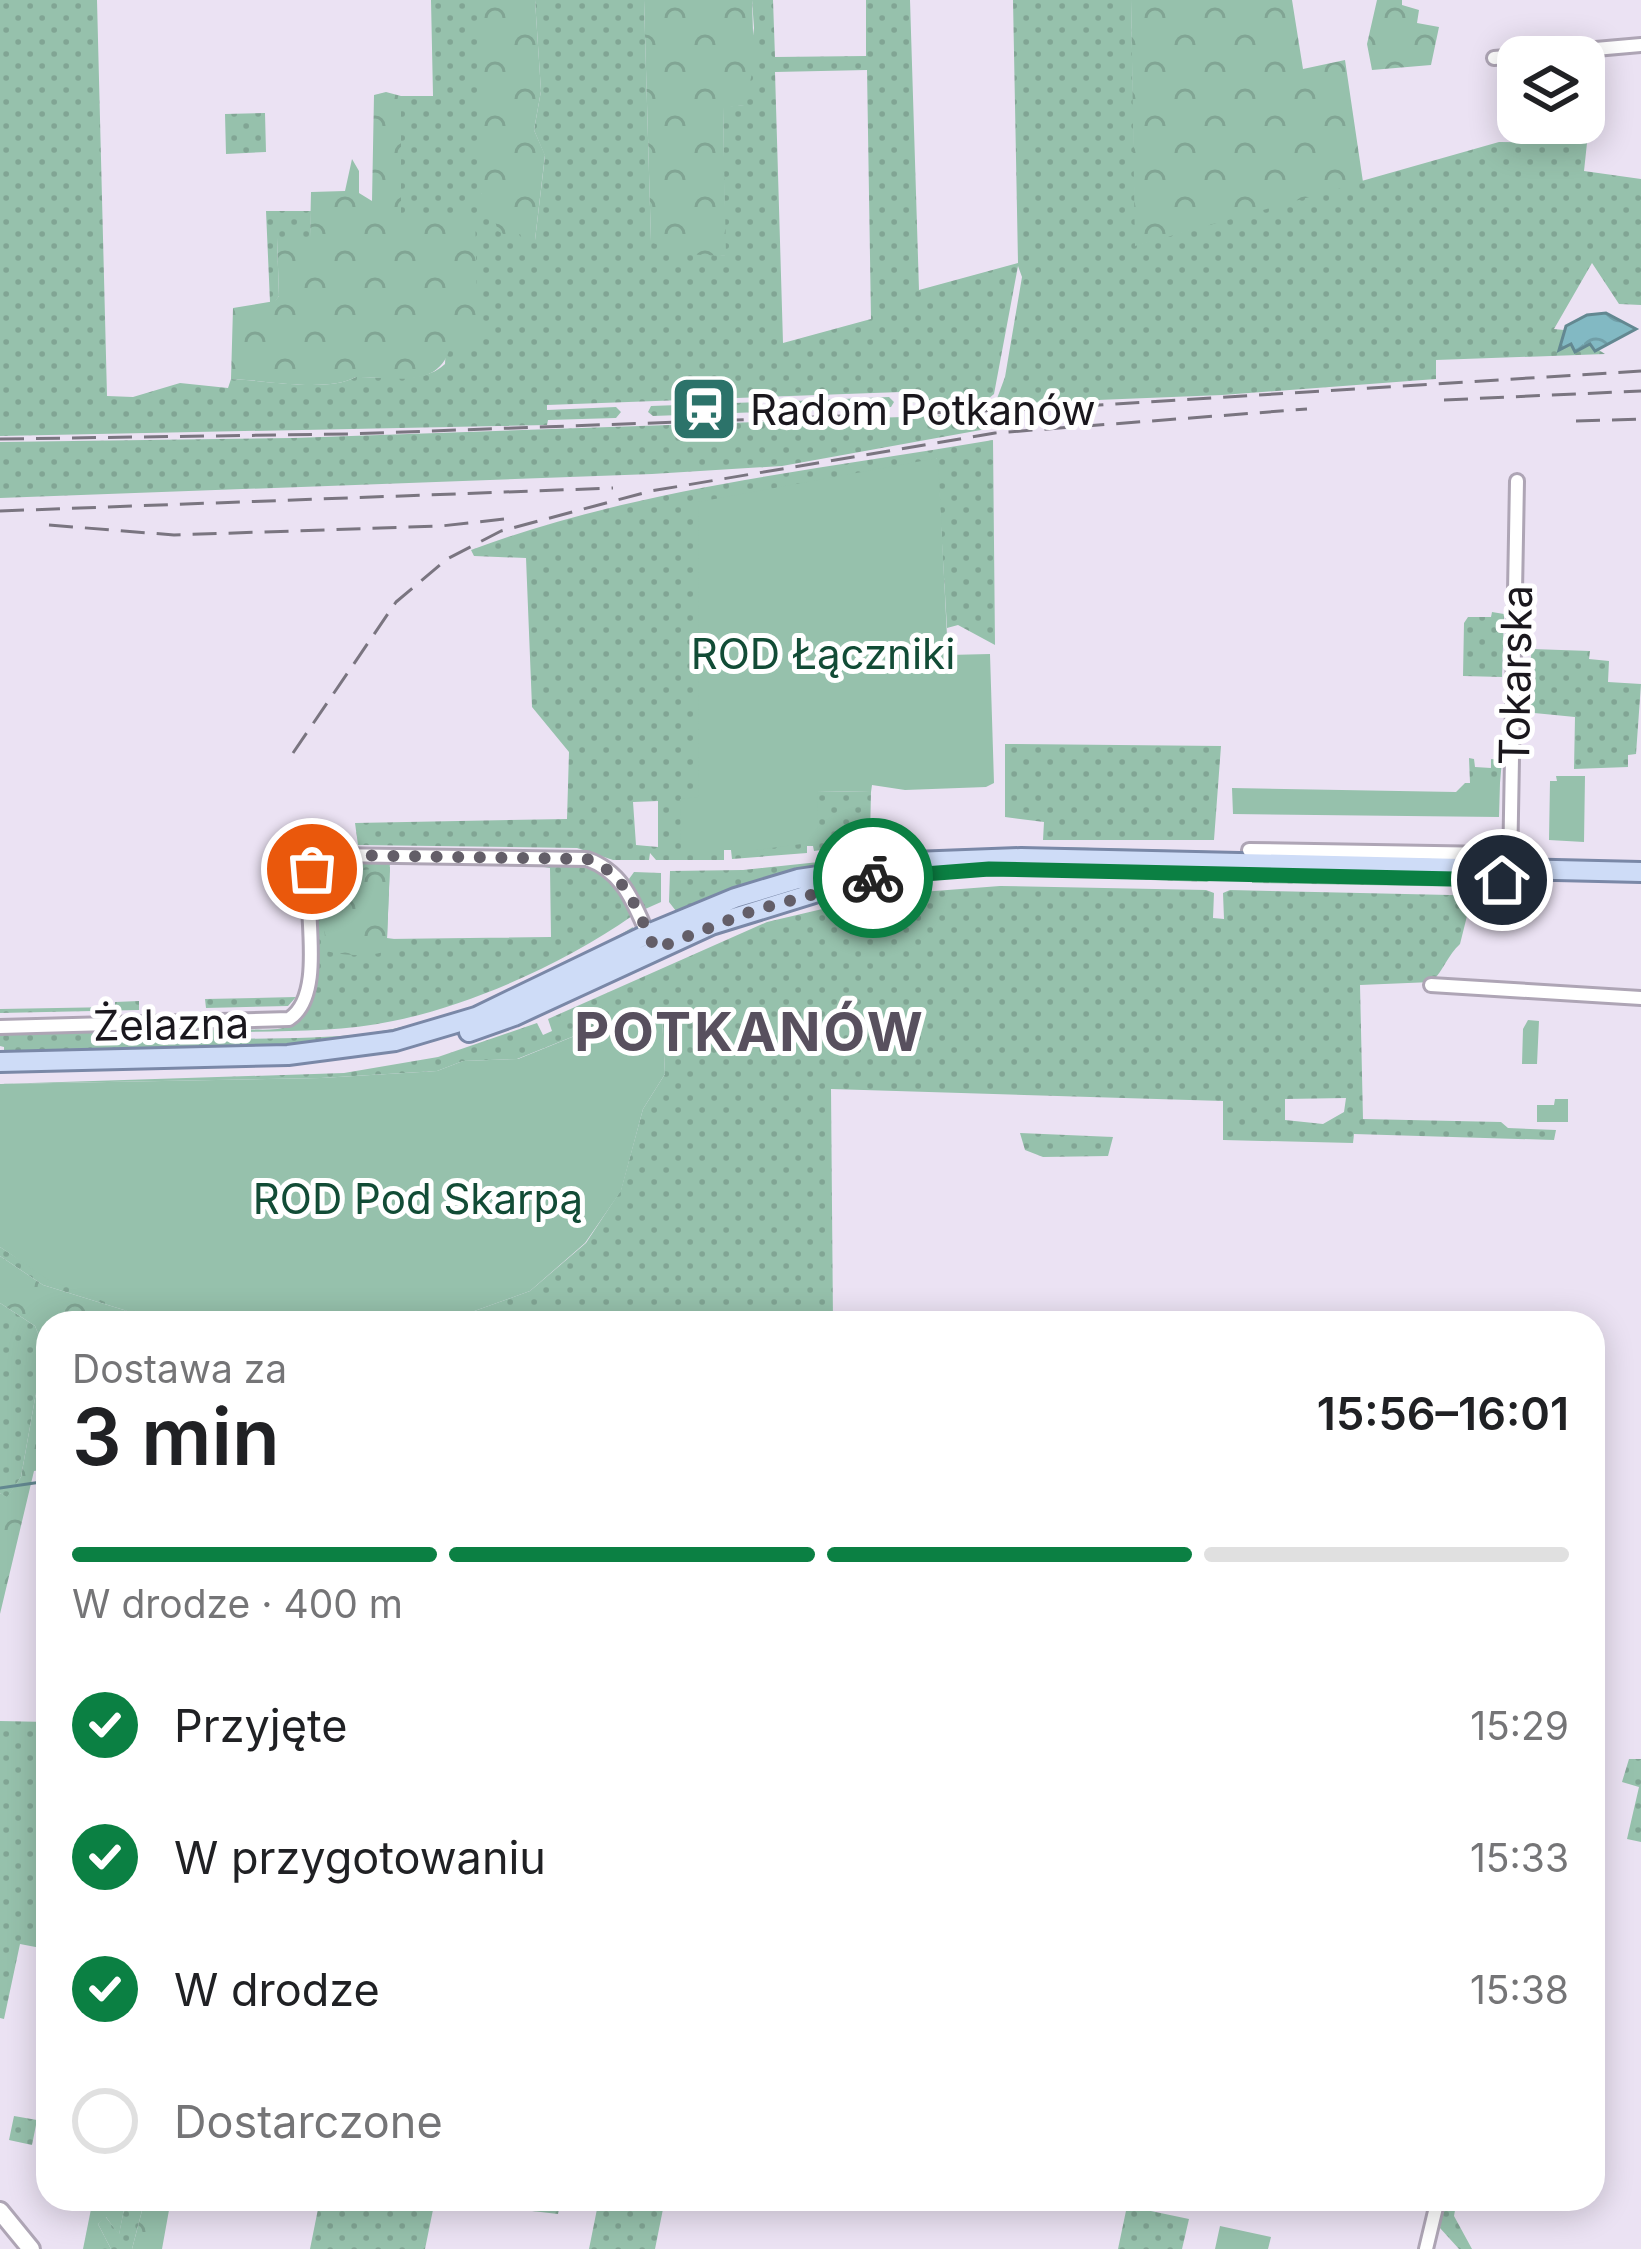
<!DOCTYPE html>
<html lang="pl">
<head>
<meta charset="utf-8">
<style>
	body { margin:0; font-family:Inter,sans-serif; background:#f6f6f6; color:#202124; height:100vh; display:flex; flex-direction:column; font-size:45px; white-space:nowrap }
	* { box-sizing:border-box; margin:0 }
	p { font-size:39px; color:#757577 }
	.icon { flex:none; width:66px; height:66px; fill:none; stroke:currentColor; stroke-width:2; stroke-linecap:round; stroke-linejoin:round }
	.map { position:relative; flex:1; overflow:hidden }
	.side { position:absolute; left:36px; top:1311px; width:1569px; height:900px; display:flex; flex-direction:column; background:#fff; border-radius:36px; box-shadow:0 6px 30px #0003 }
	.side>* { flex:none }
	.tools { position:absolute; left:1497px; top:36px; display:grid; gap:24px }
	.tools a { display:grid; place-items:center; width:108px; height:108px; border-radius:24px; background:#fff; box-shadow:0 6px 30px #0003; font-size:60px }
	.pin { position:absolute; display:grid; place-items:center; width:102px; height:102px; color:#fff; margin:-51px; border:6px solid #fff; border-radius:50%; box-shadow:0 3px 12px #0007 }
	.courier { position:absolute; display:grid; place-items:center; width:120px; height:120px; margin:-60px; border:9px solid #0b8043; border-radius:50%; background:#fff; color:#222; box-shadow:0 3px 15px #0007 }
	.head em { font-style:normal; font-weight:600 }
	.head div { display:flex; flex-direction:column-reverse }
	.head { display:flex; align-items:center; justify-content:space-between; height:204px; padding:0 36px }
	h1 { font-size:78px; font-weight:600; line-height:90px }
	.bar { display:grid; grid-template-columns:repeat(4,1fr); gap:18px 12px; align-content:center; height:144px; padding:0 36px }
	.bar i { height:15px; border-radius:9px; background:#e0e0e0 }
	.bar .on { background:#0b8043 }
	.bar p { grid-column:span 4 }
	ol { padding:0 36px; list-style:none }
	li { display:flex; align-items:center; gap:36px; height:132px }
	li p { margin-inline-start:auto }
	li .icon { padding:12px; border-radius:50%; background:#0b8043; color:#fff; stroke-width:4 }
	li:last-child { color:#757577 }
	li i { width:66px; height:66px; border:6px solid #e0e0e0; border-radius:50% }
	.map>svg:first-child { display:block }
	.grass { fill:url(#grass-dots); fill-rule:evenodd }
	.forest { fill:url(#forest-crowns) }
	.green { fill:#96c1ac }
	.water { fill:url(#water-waves); stroke:#638891; stroke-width:3 }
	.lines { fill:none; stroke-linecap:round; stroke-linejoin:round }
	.stream { stroke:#638891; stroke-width:3 }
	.street-casing { stroke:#aea5b5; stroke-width:18 }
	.secondary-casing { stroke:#aea5b5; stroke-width:22 }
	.primary-casing { stroke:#7a88a7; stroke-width:24 }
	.street { stroke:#fff; stroke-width:12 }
	.secondary { stroke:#fff; stroke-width:16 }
	.primary { stroke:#cedcf7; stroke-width:18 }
	.rail { stroke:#7a7580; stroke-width:3; stroke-dasharray:24 12; stroke-linecap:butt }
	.done { stroke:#635e68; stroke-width:12; stroke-dasharray:0 21.6 }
	.route { stroke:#0b8043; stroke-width:15 }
	.labels { text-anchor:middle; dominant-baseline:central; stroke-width:10; stroke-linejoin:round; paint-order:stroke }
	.poi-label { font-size:42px; fill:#1a171d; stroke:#fff; text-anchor:start }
	.park-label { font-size:42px; fill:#124c36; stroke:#fff }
	.street-label { font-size:42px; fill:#1a171d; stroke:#fff }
	.district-label { font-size:54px; font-weight:bold; letter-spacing:3px; fill:#58505e; stroke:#fff }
</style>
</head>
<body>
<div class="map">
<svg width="1641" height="2249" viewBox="0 0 1641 2249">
	<defs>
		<pattern id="grass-dots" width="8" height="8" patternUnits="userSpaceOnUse" patternTransform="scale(3)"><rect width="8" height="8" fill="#96c1ac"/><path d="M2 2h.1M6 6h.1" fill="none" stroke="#81a594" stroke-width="1.8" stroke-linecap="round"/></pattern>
		<pattern id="forest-crowns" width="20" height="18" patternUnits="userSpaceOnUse" patternTransform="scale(3)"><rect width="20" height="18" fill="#96c1ac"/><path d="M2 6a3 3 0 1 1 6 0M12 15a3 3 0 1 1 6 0" fill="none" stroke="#81a594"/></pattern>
		<pattern id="water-waves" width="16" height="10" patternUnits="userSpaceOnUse" patternTransform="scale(3)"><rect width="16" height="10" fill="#82b9c3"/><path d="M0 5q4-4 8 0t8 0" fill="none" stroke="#709ea7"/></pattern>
	</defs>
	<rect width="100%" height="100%" fill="#ebe2f3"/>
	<path class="grass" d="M0,0h97l10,396 26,1 47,-14 48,5 3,-9c34,1 95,14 125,-2 28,-1 67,8 89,-13l8,-149 -52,-1v-118h32l-2,-96h50v193l39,40 15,7 10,-84 -11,-26 7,-39 -6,-91h109l7,241 74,15 -2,-149 21,-2 10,-77 -2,-28h21l2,57 91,-1v-56h44l9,290 99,-27 -5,-263h118l5,245 363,-103 88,1 -3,28 57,8v126l-22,-1 -27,-41 -38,66 10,1 7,14h19l15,10 -169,6v19l-214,16 -227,9 10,-27 17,-100 -4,-11 -24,128 -6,5 -86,4 -1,-11 -354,13v5l69,-3 5,5 -5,6 -68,2 -1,5 -547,11zM867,70l4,249 -88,24 -8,-271z
		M265,113l1,39 -40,2 -1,-40z
		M266,211h45l-1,27h-33l2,58 -4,6h-5z
		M889,397l5,5 -3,5 -94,4 -5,-4 3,-6z
		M761,402l4,6 -4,4 -108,4 -5,-4 3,-6z
		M991,414l1,14 -210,38 -130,8 -652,24v-56l293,-4z
		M993,440l2,205 -37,-20 -11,3 -10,-170 -238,340 -17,52h42v10h-68l-6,-7 -1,7h-36l-36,-12 -219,-3 -3,-22 212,-4 2,-67 -37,-45 -6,-149 -52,-2 -3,-6c166,-62 347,-80 522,-110zM658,801v46l-22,-2 -3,-43z
		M1492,612l12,2 -2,63 -39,-1 1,-53 4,-6h23z
		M1532,649l58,2 -1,8 20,2 -1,21 33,2 -5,70 -8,1v12l-54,2 1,-52 -52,-5z
		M1005,744l216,2 -7,94h-171l1,-18 -39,-5z
		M1469,758l5,1 1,8 16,1v-9l11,1 -2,23h-30z
		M817,791l54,1 -1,46h7v5l-18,-2v4l-45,6 -1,-5h-6v7l-75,6 -1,-9 37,-4z
		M1055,847l157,4 -5,5 -230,-2 -243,34 -58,23 -7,-9 1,-31 73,-1 180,-19z
		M346,861h44l-3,78 164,-2 -1,-69 -6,-1v-5c51,2 66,6 88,54 -65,46 -160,89 -239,105 -52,11 -105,10 -158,11l-2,-3c19,0 41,3 58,-3 39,-13 25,-110 24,-144l9,-16z
		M634,872l27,1v29l-18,8 -14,-31z
		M988,873l210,4 11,5c-91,-2 -186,-11 -277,-2 -84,9 -164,32 -241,63 91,-47 195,-69 297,-70z
		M1252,879l281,6v3l-281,-5z
		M1000,886l206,4 8,3 -1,25 11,1 -1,-26 7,-3 265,6 2,12 -29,4 -8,32c-12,11 -16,25 -28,38l-72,3 3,134 138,3 7,6 48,2 -2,10 -200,-6 -1,9 -130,-3v-39l-392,-12 2,234h-392l89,-32 56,-48 35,-53 22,-81 22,-35 -3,-59 -48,5 -97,39 -54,2 -26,10 -116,7 -321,6 344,-11 94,-16 99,-34 6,12 9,-4 -4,-12 219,-97 115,-27zM1346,1098l-2,14 -21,12 -38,-4v-21z
		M633,927l-2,7 -178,86 -139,28 -310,9v-10l-4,-1v-12l222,-5 3,7 6,3c46,-1 93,0 138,-6 92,-13 186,-58 264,-106z
		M296,997l-8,9 -82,2 -1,-9z
		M139,1001v9l-139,3v-4l115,-2v-5z
		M1020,1133l93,4 -5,19 -65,1 -18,-7z
		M0,1247c62,41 110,57 181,76h-15l-123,-38 -43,-29z
		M0,1303l35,23 9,22 -23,129 -14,21 -7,-5z
		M0,1721l48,1v223l-2,4 -26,-5 -16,75 -4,-1z
		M1629,1759h12v83l-14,-3 12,-52 -17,-5z
		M14,2116l23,4 -5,25 -23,-5z
		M126,2199h19l-13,50h-21l-13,-25 7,-8 14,18z
		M320,2199l115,1 -10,49h-115z
		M499,2199h62l-3,15 -61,-7z
		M599,2199h66l-10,50h-66z
		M1443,2199h14l-3,17 18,33h-13l-19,-21z
		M1127,2206l62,13 -7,30h-64z"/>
	<path class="forest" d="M481,0h54l6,91 -7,39 11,25 -10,85 -10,6 -5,-12 -13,2 -9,-5 -4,-13 -9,-6 -4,-19z
		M644,0h108l2,64 -9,41 -22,3 3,148 -45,-2 -30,-12z
		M1131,0h161l11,69 42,-9 18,122 -228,64z
		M1377,0h25v5l17,5 -2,13 22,4 -8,38 -59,5 -5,-26z
		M386,92l15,4v118h74l3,128 -28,6c-13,43 -57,28 -94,29 -30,16 -90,3 -125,2l2,-71 42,-7 4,-5 -2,-58 33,-1 1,-45 34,-1 7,-32 7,12v22l13,8 2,-106z
		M390,867l-3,71 7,1 -1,9c-17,10 -48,8 -67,3l-4,-54 6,-23z
		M0,1256l43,29 123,38h-118v146l-14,2 -34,143v-121l7,4 14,-20 23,-129 -9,-22 -35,-23z
		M93,2199h33l-7,36 -13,-18 -8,7 13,25h-28z
		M145,2199h26l-9,50h-30z"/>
	<path class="green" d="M938,458l10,197 42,-1 4,129 -8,4 -81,3 -33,-5 -1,7 -53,-1 -1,51 -61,8h-75l-1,-51 19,-2 -1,-295z
		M1556,776h29l-1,66 -35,-2 1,-59h7z
		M1465,783h35l-1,34 -266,-3 -1,-26 224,4z
		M662,1015l3,59 -22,35 -22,82 -36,52 -55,48 -89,32h-260l-71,-19 -63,-25 -47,-32v-163l321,-6 116,-7 26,-10 55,-2 96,-39z
		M1528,1020l11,1 -2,43h-15l1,-35z
		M1555,1099h13v23h-31v-17h17z
		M1220,2226l51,11 -3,12h-53z"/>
	<path class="water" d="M1606,313l30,16 -41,22 -5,-7 -15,8 -4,-8 -12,6 7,-24 21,-11z"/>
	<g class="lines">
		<path class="stream" d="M0,1488l48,-7"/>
		<g class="street-casing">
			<path id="street" d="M1494,58l147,-13
				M1249,850l245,4
				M1502,880l8,-11 7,-388
				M1431,985l210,13
				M0,1027l289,-8c36,-23 16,-104 20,-142l8,-15 16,-7 254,4c37,13 47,45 62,78
				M1426,2249l12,-50"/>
		</g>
		<g class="secondary-casing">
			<path id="secondary" d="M0,2211l31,38"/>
		</g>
		<g class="primary-casing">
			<path id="primary" d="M469,1032l45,-16 197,-91 139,-43
				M0,1062l288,-7 107,-14 81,-24 172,-83 87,-36 63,-19 115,-17 108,-4 620,14"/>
		</g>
		<use href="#street" class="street"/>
		<use href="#secondary" class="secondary"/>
		<use href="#primary" class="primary"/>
		<path class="rail" d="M1444,400l197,-9
			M1576,421l65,-2
			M0,439l349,-5 687,-25 605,-38
			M0,511l613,-23
			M49,525l125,10 267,-9 63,-7
			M293,753l103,-151 51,-43 54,-28 150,-40 344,-58 312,-24"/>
	</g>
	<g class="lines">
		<path class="done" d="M312,869l8,-9 13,-5 254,4c40,14 51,54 68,90l97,-38 121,-33"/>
		<path class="route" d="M873,878l116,-9 513,11"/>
	</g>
	<defs>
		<g id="station-square" transform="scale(3.45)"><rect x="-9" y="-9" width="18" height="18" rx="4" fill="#2c736a" stroke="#fff"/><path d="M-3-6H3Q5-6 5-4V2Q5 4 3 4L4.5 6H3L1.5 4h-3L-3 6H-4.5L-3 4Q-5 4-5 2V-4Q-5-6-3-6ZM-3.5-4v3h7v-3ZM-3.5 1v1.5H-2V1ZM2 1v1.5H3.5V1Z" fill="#fff"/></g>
	</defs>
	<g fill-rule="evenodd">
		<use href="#station-square" x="704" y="409"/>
	</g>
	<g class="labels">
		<g class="poi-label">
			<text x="750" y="409">Radom Potkanów</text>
		</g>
		<g class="park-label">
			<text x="823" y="653">ROD Łączniki</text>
			<text x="418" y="1198">ROD Pod Skarpą</text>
		</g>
		<g class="street-label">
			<text transform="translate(1515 675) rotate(-89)">Tokarska</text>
			<text transform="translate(171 1024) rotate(-1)">Żelazna</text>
		</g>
		<g class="district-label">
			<text x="750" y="1031">POTKANÓW</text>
		</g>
	</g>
</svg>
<div class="tools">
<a><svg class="icon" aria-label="layers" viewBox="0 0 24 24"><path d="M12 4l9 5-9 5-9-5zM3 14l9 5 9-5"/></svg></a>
</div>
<div class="pin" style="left:312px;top:869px;background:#ea580c"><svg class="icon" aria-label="bag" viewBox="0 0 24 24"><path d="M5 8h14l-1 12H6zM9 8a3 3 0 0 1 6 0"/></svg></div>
<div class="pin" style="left:1502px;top:880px;background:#1f2937"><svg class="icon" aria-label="home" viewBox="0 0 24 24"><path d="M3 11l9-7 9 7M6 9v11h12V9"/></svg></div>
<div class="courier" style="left:873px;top:878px"><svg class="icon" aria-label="bike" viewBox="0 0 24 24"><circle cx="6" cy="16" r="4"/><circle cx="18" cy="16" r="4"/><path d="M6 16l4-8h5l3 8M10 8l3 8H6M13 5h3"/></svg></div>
<section class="side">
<div class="head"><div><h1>3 min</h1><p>Dostawa za</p></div><em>15:56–16:01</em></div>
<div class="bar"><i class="on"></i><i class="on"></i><i class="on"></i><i></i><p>W drodze · 400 m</p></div>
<ol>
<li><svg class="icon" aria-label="check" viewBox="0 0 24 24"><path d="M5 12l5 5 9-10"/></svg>Przyjęte<p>15:29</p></li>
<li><svg class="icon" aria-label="check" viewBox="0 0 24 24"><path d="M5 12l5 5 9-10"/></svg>W przygotowaniu<p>15:33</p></li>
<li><svg class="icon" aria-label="check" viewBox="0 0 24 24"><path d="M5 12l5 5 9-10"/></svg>W drodze<p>15:38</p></li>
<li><i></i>Dostarczone</li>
</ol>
</section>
</div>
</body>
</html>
